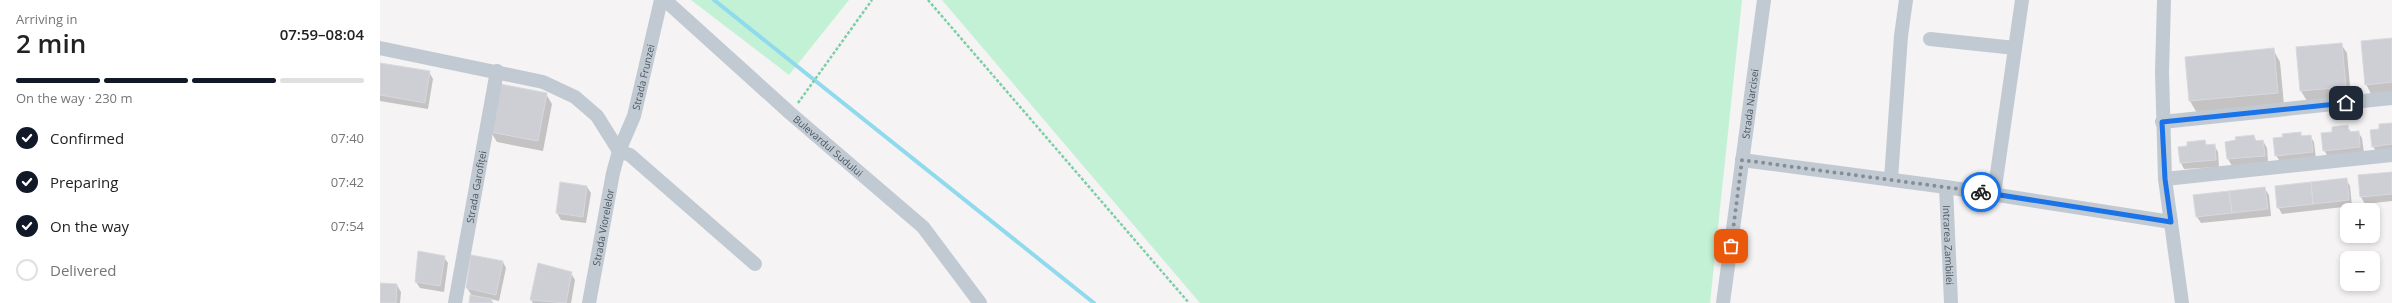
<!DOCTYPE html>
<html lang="en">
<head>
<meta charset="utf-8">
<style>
	body { margin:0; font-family:"Open Sans",sans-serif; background:#f6f6f6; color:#222; height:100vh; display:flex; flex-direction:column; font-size:15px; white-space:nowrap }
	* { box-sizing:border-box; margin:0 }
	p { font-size:13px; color:#767676 }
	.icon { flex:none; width:22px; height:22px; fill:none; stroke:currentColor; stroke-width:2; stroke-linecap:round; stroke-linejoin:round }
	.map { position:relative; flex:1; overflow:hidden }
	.panel { display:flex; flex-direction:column; background:#fff; width:380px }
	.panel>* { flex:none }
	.fabs { position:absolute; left:1960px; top:203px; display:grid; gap:8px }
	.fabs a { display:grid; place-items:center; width:40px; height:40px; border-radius:8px; background:#fff; box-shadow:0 2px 6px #0003; font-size:20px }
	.pin { position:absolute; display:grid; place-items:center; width:34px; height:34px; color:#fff; margin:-17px; border-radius:8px; box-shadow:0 2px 6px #0006 }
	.courier { position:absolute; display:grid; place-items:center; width:40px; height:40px; margin:-20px; border:3px solid #1a73e8; border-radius:50%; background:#fff; color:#222; box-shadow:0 1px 5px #0007 }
	.headline em { font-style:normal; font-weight:600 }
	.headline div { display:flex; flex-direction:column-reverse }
	.headline { display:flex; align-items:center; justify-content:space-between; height:68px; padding:0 16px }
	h1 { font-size:26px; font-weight:600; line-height:30px }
	.bar { display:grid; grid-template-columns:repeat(4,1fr); gap:6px 4px; align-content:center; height:48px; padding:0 16px }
	.bar i { height:5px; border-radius:3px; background:#e0e0e0 }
	.bar .on { background:#111827 }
	.bar p { grid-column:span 4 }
	ol { padding:0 16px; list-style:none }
	li { display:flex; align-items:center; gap:12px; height:44px }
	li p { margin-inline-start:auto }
	li .icon { padding:4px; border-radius:50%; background:#111827; color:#fff; stroke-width:4 }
	li:last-child { color:#767676 }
	li i { width:22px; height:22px; border:2px solid #e0e0e0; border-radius:50% }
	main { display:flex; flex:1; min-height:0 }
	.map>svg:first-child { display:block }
	.green { fill:#c3f1d5 }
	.shadow { fill:#0003 }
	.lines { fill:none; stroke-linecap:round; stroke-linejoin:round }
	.stream { stroke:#90daee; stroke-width:4 }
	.building { fill:#cdcfd5; stroke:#d7d9de }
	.path { stroke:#7ad0a6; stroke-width:2.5; stroke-dasharray:3 2; stroke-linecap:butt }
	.minor { stroke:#c1cad2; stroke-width:14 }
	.done { stroke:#868d94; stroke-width:4; stroke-dasharray:0 7.2 }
	.route { stroke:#1a73e8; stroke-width:5 }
	.labels { text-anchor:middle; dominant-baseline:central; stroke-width:4; stroke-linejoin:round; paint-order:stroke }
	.street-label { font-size:10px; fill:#4a5661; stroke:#fff }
</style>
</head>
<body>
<main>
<section class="panel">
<div class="headline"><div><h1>2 min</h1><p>Arriving in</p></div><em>07:59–08:04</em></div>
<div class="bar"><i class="on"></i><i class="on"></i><i class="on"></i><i></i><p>On the way · 230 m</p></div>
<ol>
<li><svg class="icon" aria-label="check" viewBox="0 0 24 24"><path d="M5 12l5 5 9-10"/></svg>Confirmed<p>07:40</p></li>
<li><svg class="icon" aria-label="check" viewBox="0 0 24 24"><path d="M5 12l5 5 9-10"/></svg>Preparing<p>07:42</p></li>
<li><svg class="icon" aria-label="check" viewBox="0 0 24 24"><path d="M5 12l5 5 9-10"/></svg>On the way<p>07:54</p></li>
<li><i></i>Delivered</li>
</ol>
</section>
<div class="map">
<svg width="2012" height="303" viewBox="0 0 2012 303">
	<rect width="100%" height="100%" fill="#f5f3f3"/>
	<path class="green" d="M311,0h158l-60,75z
		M562,0h800l-32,303h-510z"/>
	<path class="shadow" d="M2012,39v53l-21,2 -5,-10z
		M1961,44l6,9 4,44 -44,4 -6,-10z
		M1893,49l7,13 4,43 -87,8 -7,-12 -4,-44z
		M0,64l49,8 4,7 -5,30 -48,-8z
		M166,94l6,10 -9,47 -46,-9 -6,-10z
		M2012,124v27l-15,2 -4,-7 7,-16z
		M1967,126l4,6h7l4,6 2,15 -36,4 -4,-7 9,-18z
		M1920,133l2,4 8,-1 4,6 2,17 -36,3 -4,-7 8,-17z
		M1874,136l3,6 6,-1 4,7 1,14 -36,4 -4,-7 -1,-17z
		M1825,141l2,5 7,-1 4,7 1,15 -35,2 -3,-6 7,-16z
		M2012,173v28l-27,3 -4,-7 -2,-21z
		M1966,179l4,7 2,20 -70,8 -4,-7z
		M181,183l26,4 4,6 -5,30 -25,-3 -4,-7z
		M1885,189l4,6 2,21 -70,7 -4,-6z
		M64,257l4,6 -4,29 -24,-4 -4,-6z
		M123,262l3,6 -7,33 -8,-2 2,4h-23l2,-7 -5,-8z
		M191,273l4,7 -4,23h-38l-2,-3z
		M0,284l17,1 4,7 -1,11h-20z"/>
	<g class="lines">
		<path class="stream" d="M334,0l380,303"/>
	</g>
	<path class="building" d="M2012,38v44l-27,3 -4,-44z
		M1962,43l4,44 -46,4 -4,-44z
		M1894,48l4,45 -89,8 -4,-44z
		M0,63l50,8 -5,32 -45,-8z
		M120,84l47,9 -9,48 -48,-9z
		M2012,123v21l-20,3 -2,-17 9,-1v-5z
		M1968,125l1,7 10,-1 1,16 -37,4 -2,-18 11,-1v-5z
		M1921,132v4l10,-1 2,17 -38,4 -2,-18 10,-1 -1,-3z
		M1874,135l1,6 8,-1 2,16 -38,3 -2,-17 11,-2 -1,-3z
		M1825,140l1,5 9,-1 1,16 -36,3 -2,-16 9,-1v-4z
		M2012,172v22l-32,3 -2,-22z
		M1967,178l2,22 -36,4 -2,-22z
		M180,182l27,4 -4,31 -27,-4z
		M1931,182l2,22 -36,4 -2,-22z
		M1885,187l3,22 -36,4 -3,-22z
		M1849,191l3,22 -36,4 -3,-22z
		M38,251l27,5 -5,30 -25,-4z
		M91,255l32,6 -7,34 -30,-7z
		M158,263l34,9 -6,31 -36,-3z
		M0,283l17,1 -1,19h-16z
		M90,295l22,4 -1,4h-22z"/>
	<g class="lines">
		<path class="path" d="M548,0l261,303
			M418,103l74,-103"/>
		<g class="minor">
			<path id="s1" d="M285,0l125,113 133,114 57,76"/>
			<path d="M1784,0l-2,72 3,107 17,124"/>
			<path d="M1550,39l85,9"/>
			<path d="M0,48l163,34 32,15 22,19 22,35 11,4 125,109"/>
			<path d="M1782,122l230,-24"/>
			<path d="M1362,160l204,27 225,35"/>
			<path d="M1511,179l10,-143 5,-36"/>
			<path d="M1785,179l227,-24"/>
			<path id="s2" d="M1566,187l5,116"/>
			<path d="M1614,194l28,-194"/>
			<path id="s3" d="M75,303l42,-232"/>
			<path id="s4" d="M209,303l24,-130 6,-22 15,-35 27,-116"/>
			<path id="s5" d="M1343,303l41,-303"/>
		</g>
	</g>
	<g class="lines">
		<path class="done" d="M1351,246l11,-86 239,32"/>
		<path class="route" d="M1601,192l190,30 -6,-43 -3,-57 184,-19"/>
	</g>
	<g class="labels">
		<g class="street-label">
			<text stroke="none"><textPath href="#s4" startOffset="233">Strada Frunzei</textPath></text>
			<text stroke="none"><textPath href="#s5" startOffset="201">Strada Narcisei</textPath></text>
			<text stroke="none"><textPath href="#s1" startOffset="219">Bulevardul Sudului</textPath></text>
			<text stroke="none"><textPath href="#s3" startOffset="118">Strada Garofiței</textPath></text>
			<text stroke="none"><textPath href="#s4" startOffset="77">Strada Viorelelor</textPath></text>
			<text stroke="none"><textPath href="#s2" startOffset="58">Intrarea Zambilei</textPath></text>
		</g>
	</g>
</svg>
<div class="fabs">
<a>+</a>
<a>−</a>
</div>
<div class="pin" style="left:1351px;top:246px;background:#ea580c"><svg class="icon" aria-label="bag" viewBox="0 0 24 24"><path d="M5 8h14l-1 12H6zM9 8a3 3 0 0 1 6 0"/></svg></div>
<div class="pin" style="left:1966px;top:103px;background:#1f2937"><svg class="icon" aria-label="home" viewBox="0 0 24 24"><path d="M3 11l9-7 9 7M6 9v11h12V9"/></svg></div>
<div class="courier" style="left:1601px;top:192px"><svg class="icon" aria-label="bike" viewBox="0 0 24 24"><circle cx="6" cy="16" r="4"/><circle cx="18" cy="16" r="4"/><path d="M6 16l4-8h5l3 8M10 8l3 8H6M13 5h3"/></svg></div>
</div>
</main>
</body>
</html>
